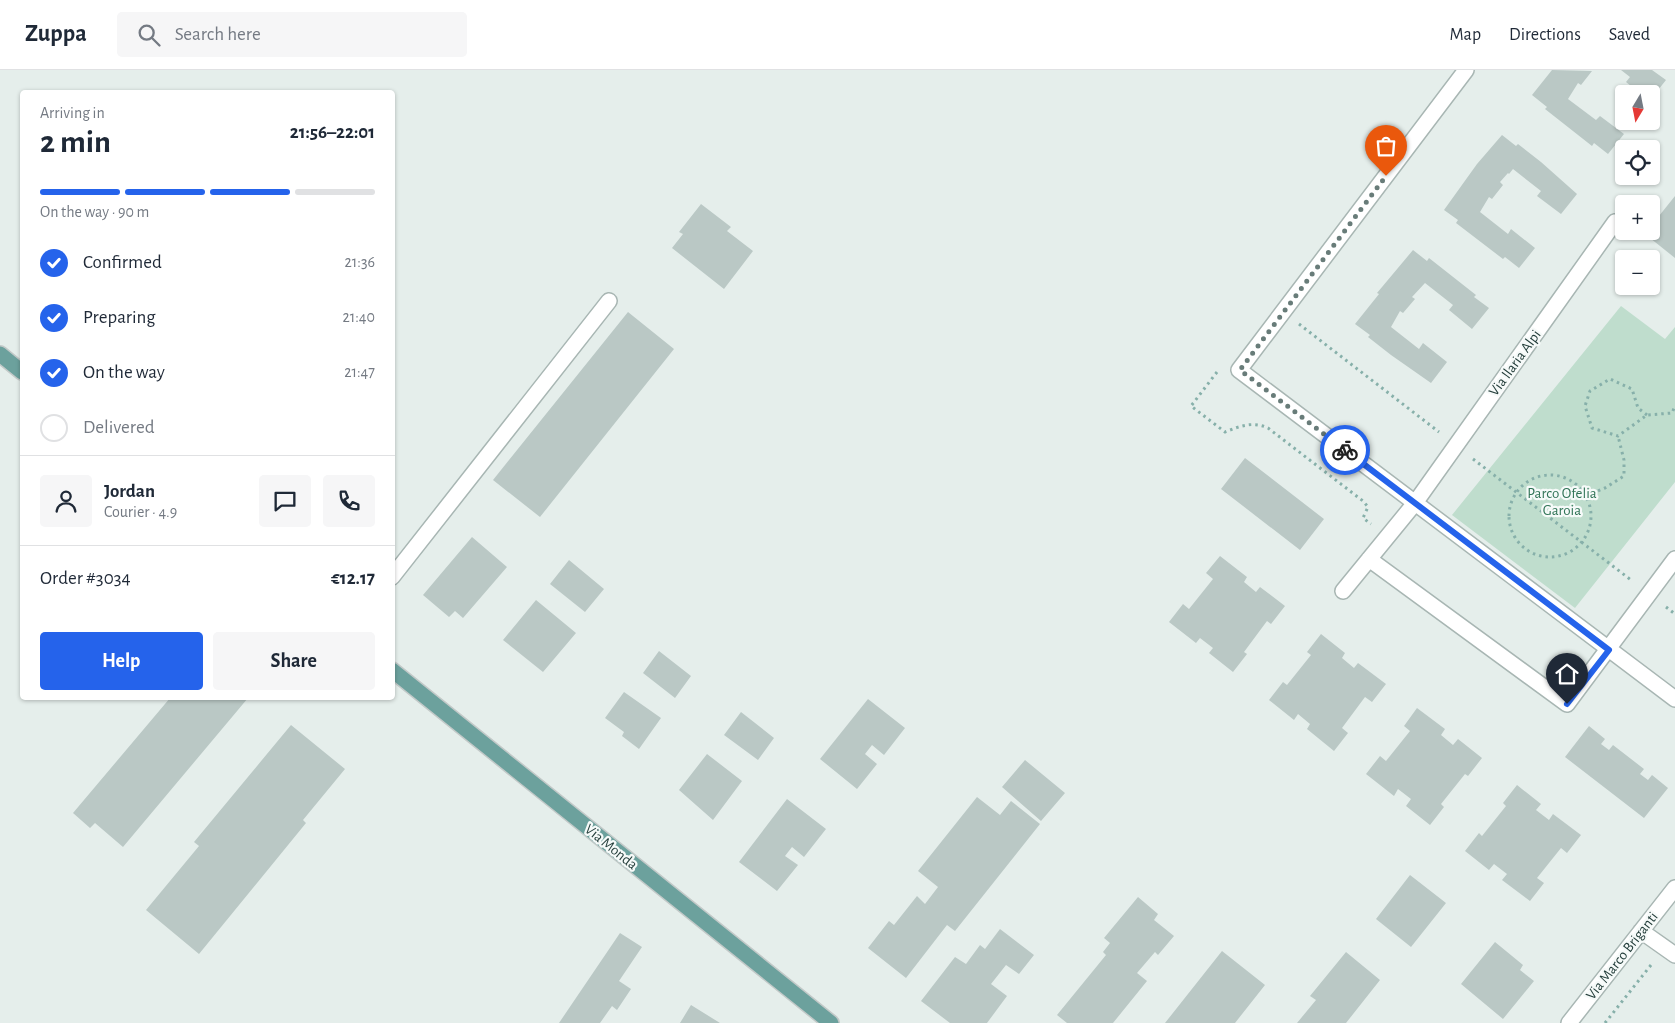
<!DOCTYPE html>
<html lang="en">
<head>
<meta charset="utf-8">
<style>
	body { margin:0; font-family:"Alegreya Sans",sans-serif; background:#f6f6f7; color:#1f2937; height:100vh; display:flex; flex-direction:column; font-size:19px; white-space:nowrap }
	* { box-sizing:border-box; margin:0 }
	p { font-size:16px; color:#747a83 }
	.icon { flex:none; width:28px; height:28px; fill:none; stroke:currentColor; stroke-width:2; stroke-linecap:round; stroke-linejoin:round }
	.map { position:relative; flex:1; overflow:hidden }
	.side { position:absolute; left:20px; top:20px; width:375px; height:610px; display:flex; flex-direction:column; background:#fff; border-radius:5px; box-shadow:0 1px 4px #0004 }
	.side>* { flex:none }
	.needle { width:32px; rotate:190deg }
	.controls { position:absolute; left:1615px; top:15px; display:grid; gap:10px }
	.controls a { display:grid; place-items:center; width:45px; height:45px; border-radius:5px; background:#fff; box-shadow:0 1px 4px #0004; font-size:25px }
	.pin { position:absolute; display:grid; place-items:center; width:42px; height:42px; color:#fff; margin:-51px -21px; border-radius:50% 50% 50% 0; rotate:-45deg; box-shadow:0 0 5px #0007 }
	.pin .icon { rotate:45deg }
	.courier { position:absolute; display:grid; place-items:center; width:50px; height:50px; margin:-25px; border:4px solid #2563eb; border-radius:50%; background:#fff; color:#222; box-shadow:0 1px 6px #0007 }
	.head em { font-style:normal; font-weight:700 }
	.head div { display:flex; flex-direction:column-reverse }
	.head { display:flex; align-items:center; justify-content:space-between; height:85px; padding:0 20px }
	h1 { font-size:32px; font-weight:700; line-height:38px }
	.bar { display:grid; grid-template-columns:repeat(4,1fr); gap:8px 5px; align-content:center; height:60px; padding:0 20px }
	.bar i { height:6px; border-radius:4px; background:#e0e1e3 }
	.bar .on { background:#2563eb }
	.bar p { grid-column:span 4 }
	.line { display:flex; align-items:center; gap:12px; padding:0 20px; border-top:1px solid #e0e1e3 }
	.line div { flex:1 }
	.round { display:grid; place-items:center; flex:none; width:52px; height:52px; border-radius:5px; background:#f6f6f7 }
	ol { padding:0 20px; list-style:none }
	li { display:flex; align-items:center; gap:15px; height:55px }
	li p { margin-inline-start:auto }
	li .icon { padding:5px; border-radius:50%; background:#2563eb; color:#fff; stroke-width:4 }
	li:last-child { color:#747a83 }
	li i { width:28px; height:28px; border:2px solid #e0e1e3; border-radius:50% }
	.primary-button { display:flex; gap:10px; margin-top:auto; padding:10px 20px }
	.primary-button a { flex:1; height:58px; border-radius:5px; background:#2563eb; color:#fff; font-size:20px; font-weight:700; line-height:58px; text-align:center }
	.primary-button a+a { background:#f6f6f7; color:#1f2937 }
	header { display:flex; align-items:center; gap:30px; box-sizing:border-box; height:70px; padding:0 25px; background:#fff; border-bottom:1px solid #e0e1e3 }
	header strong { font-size:24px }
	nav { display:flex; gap:28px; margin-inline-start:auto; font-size:18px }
	.search { width:350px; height:45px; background:#f6f6f7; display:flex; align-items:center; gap:12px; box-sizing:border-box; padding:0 18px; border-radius:5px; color:#747a83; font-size:19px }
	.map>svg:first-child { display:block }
	.green { fill:#bfddcd }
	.building { fill:#bac8c5 }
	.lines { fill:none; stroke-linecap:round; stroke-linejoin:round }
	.minor-casing { stroke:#a8b6b3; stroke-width:18 }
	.major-casing { stroke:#c2c9c8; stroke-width:18 }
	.path { stroke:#87b0aa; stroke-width:3; stroke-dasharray:2.5 4; stroke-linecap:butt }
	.minor { stroke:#fff; stroke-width:15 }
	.major { stroke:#6ca19d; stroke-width:15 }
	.done { stroke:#687c79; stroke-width:5; stroke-dasharray:0 9 }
	.route { stroke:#2563eb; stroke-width:6 }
	.labels { text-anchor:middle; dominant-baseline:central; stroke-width:4.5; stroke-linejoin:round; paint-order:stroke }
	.street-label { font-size:15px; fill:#253f3c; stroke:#f6faf9 }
	.park-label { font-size:15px; fill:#317457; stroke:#f6faf9 }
</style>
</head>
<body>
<header>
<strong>Zuppa</strong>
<div class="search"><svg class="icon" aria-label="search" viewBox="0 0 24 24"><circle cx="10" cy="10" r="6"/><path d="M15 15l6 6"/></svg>Search here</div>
<nav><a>Map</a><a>Directions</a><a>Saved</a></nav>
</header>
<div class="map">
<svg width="1675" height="953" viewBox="0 0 1675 953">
	<rect width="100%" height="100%" fill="#e5eeeb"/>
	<path class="green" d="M1621,236l44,33 10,-12v155l-100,126 -123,-93z"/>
	<path class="building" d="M1552,0l40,1 -11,14 -3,-2 -10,16 28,21 4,-4 24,18 -16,20 -14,-11 -2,3 -47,-37 2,-2 -15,-12z
		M1621,0h31l14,10 -15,19v-5h-10l-15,-12 4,-5z
		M1502,65l14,11 2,-2 23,18 36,32 -16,20 -24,-18 4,-5 -28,-22 -4,5 -1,-1 -8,9 3,3 -11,14 -3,-2 -9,15 28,22 3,-5 24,19 -16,20 -14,-11 -2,2 -47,-36 2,-3 -14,-10 33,-46z
		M1675,126v62l-30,-24 6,-3v-5z
		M701,134l30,23 -4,4 26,20 -29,38 -52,-41 11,-14 -4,-2z
		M1413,180l14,11 2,-3 47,37 -2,2 15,11 -17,21 -23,-19 4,-5 -28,-22 -13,14 3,2 -12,14 -3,-2 -9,16 28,22 4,-6 24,19 -16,21 -40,-28 -23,-18 2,-2 -15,-11 24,-30 -2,-1z
		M628,242l46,37 -134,168 -47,-37z
		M1245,388l79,61 -24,31 -79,-61z
		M472,467l35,30 -44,51 -8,-7 -6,6 -26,-22z
		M1220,486l27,21 -3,5 12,10 4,-5 25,19 -14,18 -4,-3 -23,31 3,2 -14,18 -24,-19 4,-5 -13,-10 -4,5 -27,-21 14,-18 6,5 24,-30 -7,-6z
		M569,490l35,29 -19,23 -35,-28z
		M536,530l40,33 -33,39 -40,-32z
		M1321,564l24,19 -3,5 12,10 4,-5 28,21 -14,18 -7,-5 -23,31 6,5 -14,18 -27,-22 3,-5 -12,-10 -4,6 -25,-20 14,-18 4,3 24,-30 -4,-3z
		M659,581l32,25 -16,22 -32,-25z
		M624,622l37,26 -22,31 -17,-13 2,-4 -19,-14z
		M170,628h78l-125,149 -28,-24 -5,5 -17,-15z
		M868,629l37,29 -21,27 -12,-10 -7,9 12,10 -20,25 -37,-30z
		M1417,638l28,21 -4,6 12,10 5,-6 24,19 -14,18 -3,-2 -24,30 3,3 -14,18 -24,-19 5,-7 -13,-10 -4,7 -28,-22 14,-18 6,5 24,-30 -6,-5z
		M741,642l33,26 -16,22 -34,-25z
		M291,655l54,44 -42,51 3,3 -107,131 -53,-44 53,-64 -5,-4z
		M1589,656l16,13 -4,5 8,6 4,-5 31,24 -4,5 8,6 4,-5 16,13 -24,30 -79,-61z
		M707,684l35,27 -29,39 -34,-30z
		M1025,690l40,33 -24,28 -39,-34z
		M1517,715l24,19 -5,6 13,10 4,-6 28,21 -14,18 -6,-5 -24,30 7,5 -14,18 -28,-21 5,-6 -13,-10 -5,6 -24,-19 14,-18 3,3 24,-30 -3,-3z
		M977,727l23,18 11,-14 29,23 -85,107 -8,-6 -41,53 -38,-30 21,-27 5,4 23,-29 8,8 13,-17 -20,-16z
		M787,729l39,30 -22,28 -12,-10 -7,9 13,9 -21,26 -38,-29z
		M1410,805l36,28 -35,44 -35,-28z
		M1138,827l20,17 -4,6 20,16 -16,19 -3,-3 -18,21 10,8 -34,42h-46l-10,-8 49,-60 -3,-3 7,-9 -6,-5z
		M1000,859l34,26 -15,19 -13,-9 -15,19 16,12 -20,27h-37l-29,-22 34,-44 11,7 14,-19 5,4z
		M620,863l22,14 -23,34 12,8 -14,21 -5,-4 -12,17h-41z
		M1495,872l28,23 -3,5 14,11 -31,38 -42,-35z
		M1222,881l43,34 -30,38h-70z
		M1346,882l34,28 -34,43h-49l19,-23 -6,-4z
		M691,935l29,18h-40z"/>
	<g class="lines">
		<g class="minor-casing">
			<path id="minor" d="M1466,0l-227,300 436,329
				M1369,489l198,145 108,-145
				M392,507l217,-276
				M1343,521l72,-88 200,-281
				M1641,861l34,24
				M1569,953l106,-135"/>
		</g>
		<g class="major-casing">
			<path id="major" d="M0,284l22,18
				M392,600l439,353"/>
		</g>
		<path class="path" d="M1299,254l140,108
			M1217,302l-26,34 34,26c15,-6 28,-11 43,-4l95,73 5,6 -5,11 8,6
			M1647,345l-9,-7 -6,-19 -22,-10 -20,12 -5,15 7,22 26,8 29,-21 25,-2 3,-7
			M1473,389l158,121
			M1509 446a41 41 0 1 1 82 0a41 41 0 1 1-82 0Z
			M1586,426l19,-8 19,-12v-16l-6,-24
			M1666,537l9,7
			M1605,953l46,-58"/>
		<use href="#minor" class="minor"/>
		<use href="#major" class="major"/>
	</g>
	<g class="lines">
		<path class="done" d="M1345,380l-105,-80 146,-194"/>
		<path class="route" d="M1345,380l264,200 -42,54"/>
	</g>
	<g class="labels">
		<g class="street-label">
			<text transform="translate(1515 293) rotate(-54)">Via Ilaria Alpi</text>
			<text transform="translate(611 777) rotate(39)">Via Monda</text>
			<text transform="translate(1622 886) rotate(-52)">Via Marco Briganti</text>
		</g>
		<g class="park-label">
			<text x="1562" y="423">Parco Ofelia<tspan x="1562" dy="17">Garoia</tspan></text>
		</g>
	</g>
</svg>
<div class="controls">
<a><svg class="needle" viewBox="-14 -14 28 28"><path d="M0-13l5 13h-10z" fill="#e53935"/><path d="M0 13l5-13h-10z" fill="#747a83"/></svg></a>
<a><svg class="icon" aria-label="locate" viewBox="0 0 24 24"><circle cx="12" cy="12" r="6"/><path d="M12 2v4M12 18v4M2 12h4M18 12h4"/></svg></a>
<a>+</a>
<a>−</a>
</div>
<div class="pin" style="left:1386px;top:106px;background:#ea580c"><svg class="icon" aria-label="bag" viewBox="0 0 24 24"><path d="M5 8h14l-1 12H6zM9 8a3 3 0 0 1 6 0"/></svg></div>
<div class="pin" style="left:1567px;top:634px;background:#1f2937"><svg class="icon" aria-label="home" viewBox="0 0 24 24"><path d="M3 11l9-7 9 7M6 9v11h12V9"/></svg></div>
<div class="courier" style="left:1345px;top:380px"><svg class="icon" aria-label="bike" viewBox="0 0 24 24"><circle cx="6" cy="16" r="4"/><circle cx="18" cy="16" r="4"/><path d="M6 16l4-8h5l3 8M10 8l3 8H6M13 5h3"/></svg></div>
<section class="side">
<div class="head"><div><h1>2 min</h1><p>Arriving in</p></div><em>21:56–22:01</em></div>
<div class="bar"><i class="on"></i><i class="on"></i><i class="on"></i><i></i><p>On the way · 90 m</p></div>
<ol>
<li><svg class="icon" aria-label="check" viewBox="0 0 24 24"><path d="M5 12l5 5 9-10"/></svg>Confirmed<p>21:36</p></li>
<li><svg class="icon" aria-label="check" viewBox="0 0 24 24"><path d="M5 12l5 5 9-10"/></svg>Preparing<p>21:40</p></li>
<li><svg class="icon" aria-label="check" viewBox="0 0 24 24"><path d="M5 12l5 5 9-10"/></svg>On the way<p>21:47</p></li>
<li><i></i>Delivered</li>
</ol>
<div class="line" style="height:90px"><a class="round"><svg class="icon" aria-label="person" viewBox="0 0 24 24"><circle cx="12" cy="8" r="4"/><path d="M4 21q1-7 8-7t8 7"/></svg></a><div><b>Jordan</b><p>Courier · 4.9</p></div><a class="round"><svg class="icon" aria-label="chat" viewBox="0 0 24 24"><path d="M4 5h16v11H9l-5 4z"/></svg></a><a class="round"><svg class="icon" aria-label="phone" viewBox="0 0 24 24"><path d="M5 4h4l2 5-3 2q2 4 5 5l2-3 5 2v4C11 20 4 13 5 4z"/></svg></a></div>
<div class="line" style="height:65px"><div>Order #3034</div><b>€12.17</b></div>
<div class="primary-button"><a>Help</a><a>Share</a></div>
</section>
</div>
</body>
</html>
